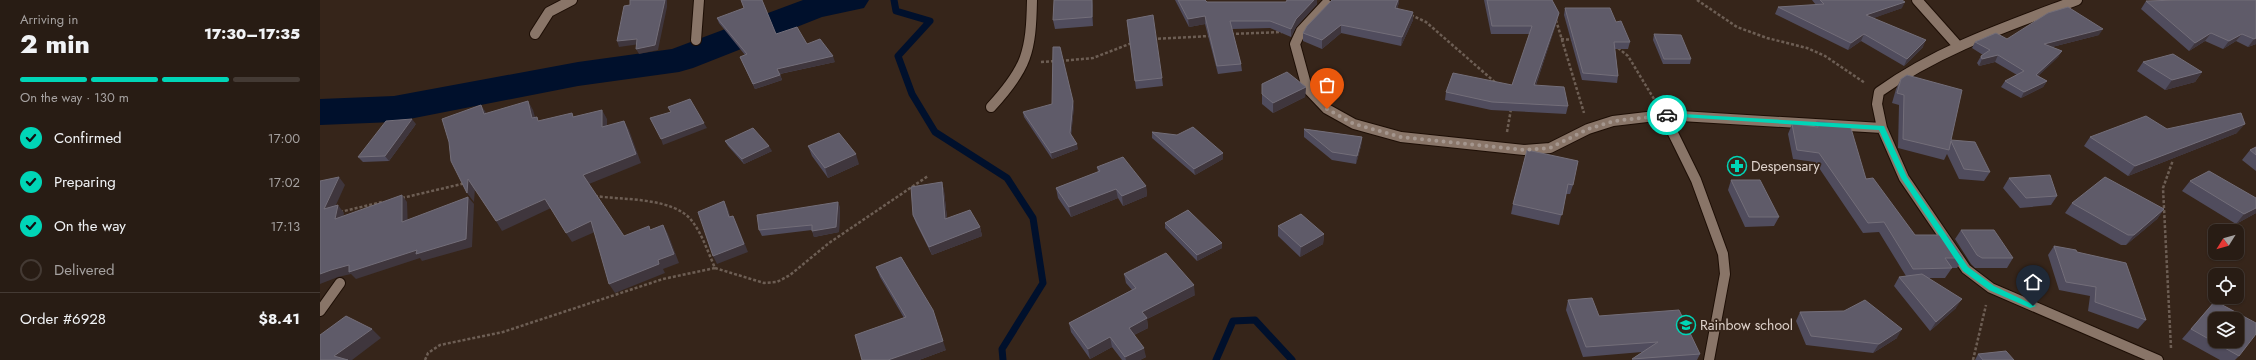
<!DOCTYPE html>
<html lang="en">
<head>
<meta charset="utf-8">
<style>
	body { margin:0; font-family:Jost,sans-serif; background:#30251d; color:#f1f3f6; height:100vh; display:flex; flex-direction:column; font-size:15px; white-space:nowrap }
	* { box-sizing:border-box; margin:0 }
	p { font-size:13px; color:#a5a1a0 }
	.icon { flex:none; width:22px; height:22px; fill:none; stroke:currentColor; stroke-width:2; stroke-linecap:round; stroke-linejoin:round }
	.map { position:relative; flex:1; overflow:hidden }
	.sheet { display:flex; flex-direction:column; background:#281c14; width:320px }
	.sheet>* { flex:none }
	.needle { width:26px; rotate:233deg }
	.buttons { position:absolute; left:1888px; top:224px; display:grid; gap:8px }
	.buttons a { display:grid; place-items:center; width:36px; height:36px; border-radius:8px; background:#281c14; box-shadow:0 1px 3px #0004,0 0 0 1px #443a34; font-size:20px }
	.pin { position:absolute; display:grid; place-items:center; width:34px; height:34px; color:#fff; margin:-41px -17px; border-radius:50% 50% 50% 0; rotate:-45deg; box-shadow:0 0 4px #0007 }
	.pin .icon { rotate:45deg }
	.courier { position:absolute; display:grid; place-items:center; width:40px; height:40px; margin:-20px; border:3px solid #00d5b7; border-radius:50%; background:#fff; color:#222; box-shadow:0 1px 5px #0007 }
	.summary em { font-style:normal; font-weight:800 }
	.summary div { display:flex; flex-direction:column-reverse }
	.summary { display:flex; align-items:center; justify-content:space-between; height:68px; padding:0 20px }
	h1 { font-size:26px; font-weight:800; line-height:30px }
	.bar { display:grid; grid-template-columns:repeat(4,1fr); gap:6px 4px; align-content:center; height:48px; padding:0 20px }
	.bar i { height:5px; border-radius:3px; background:#443a34 }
	.bar .active { background:#00d5b7 }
	.bar p { grid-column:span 4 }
	.line { display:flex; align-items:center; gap:10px; padding:0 20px; border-top:1px solid #443a34 }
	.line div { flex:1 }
	ol { padding:0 20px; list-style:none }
	li { display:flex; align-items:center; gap:12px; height:44px }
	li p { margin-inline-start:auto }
	li .icon { padding:4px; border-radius:50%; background:#00d5b7; color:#111; stroke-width:4 }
	li:last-child { color:#a5a1a0 }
	li i { width:22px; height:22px; border:2px solid #443a34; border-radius:50% }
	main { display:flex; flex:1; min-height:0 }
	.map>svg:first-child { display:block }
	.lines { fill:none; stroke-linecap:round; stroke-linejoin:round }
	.stream { stroke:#00102c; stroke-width:7 }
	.river { fill:#00102c; fill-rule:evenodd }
	.minor-casing { stroke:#1d0e05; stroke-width:12 }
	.path { stroke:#6d5e54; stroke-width:2.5; stroke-dasharray:3 2; stroke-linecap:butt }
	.minor { stroke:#897568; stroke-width:10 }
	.wall { fill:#504c5d }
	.shaded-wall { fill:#3f363d }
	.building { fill:#5f5b69; stroke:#736e79; fill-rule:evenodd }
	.route { fill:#00d5b7 }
	.done { stroke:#a4968e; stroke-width:4; stroke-dasharray:0 7.2 }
	.labels { text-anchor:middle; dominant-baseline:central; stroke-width:3.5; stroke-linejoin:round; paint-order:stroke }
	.poi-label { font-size:14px; fill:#dfd3cc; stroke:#36251a; text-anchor:start }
</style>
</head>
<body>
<main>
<section class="sheet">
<div class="summary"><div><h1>2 min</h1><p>Arriving in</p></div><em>17:30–17:35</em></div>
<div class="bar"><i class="active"></i><i class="active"></i><i class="active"></i><i></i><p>On the way · 130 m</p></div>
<ol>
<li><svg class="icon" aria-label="check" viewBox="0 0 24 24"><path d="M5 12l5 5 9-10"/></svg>Confirmed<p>17:00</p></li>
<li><svg class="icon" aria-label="check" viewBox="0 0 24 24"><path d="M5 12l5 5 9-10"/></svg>Preparing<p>17:02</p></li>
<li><svg class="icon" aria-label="check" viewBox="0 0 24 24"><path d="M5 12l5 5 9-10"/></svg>On the way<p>17:13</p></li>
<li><i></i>Delivered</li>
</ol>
<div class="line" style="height:52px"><div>Order #6928</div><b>$8.41</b></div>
</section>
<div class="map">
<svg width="1936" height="360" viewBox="0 0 1936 360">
	<rect width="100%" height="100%" fill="#36251a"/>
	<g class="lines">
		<path class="stream" d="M574,0l2,11 34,10 -32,35 14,38 23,38 72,46 26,40 10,65 -41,66 1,11
			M896,360l17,-39 22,-1 37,40"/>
		<path class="river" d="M483,0h66l-5,8 -42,9 -129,51 -14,4 -101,14 -184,36 -74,3v-26l74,-3 184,-34 94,-13z"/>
		<g class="minor-casing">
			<path id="minor" d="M1597,0l41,46
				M1757,0c-69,26 -138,49 -198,92l-2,12 5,24 22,50 62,91 25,19 167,72
				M1006,4l-25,27 -6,13 12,44 20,21 27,15 47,13 123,13 26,-2 38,-19 25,-8 51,-6 218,13
				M215,34l14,-22 23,-12
				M376,40l3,-40
				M671,107c36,-39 40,-55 41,-107
				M1344,115l32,65 27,74 2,20 -16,86
				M0,311l20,-28"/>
		</g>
		<path class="path" d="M1377,0l40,27 30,11 40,10 18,8 40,27
			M1091,15l15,7 70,61
			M1236,20l28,93
			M911,34l51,-2
			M833,39l57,-3
			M1241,39l13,1
			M1298,48l10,8 26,43
			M741,61l32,-3 39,-15
			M721,62l15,-1
			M1187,132l4,-23
			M275,196c27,4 79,1 97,25 10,13 16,31 23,47l49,15 13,-1 13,-7 39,-32 99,-67
			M82,198l64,-15
			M20,212l42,-10
			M1851,348l-8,-160 10,-28
			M105,360l3,-7 12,-8 63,-13 160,-53 52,-11
			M1653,360l13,-55"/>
		<use href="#minor" class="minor"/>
	</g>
	<path class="wall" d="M855,0h30l2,2 110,2 -21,23 -5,10 -21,-9 -38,1 9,35 1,7 -24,3 -13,-50 -16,3z
		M1164,0h68l7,13 -2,8 -21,64 32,21 -2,8 -75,-4 -46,-10 1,-8 66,-7 18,-51h-39z
		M1492,0h90v8l-29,10 50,29 -19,19 -43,-25 -13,9 -73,-36 3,-7 38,-2z
		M1936,0v44l-8,3 -12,-6 -13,8 -18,-8 -16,10 -48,-42 5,-8z
		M1079,2l-2,7 16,11 -12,26 -60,-13 -19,16 -19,-8v-8z
		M773,5v21l-38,3 -2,-9z
		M1245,8l51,14 14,20 -2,7h-13l3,27 -1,7 -35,-3 -18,-65z
		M397,18l59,16 31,10 28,18 -55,12 2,6 -27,9 -15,-32 5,-2 -26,-32z
		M807,20l35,58 1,8 -27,3z
		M1334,34l37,25 -1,5h-27l-10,-24z
		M1779,35l-47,12 10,4 -4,6 -20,19 9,5 -4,6 -22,11 -20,-11 4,-6 12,-6 -22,-13 -16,4 -2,-3 4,-7 2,-1 -11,-7 3,-6 32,-3z
		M1823,62l59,10 -7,10 -30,8 -28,-19z
		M1581,79l50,61 39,32 -6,9 -25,-2 -12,-25 -3,6 -46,-12 1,-43 -7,-2 4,-14z
		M942,84l44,3 -1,10 -32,16 -11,-9z
		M754,106l-3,29 7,14 -26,10 -28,-42 -1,-5z
		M1497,121l98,114 48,23 -6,10h-6h1l-7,10h-16l27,30 -26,23 -36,-45 5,-9 7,-1 -27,-44 -16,1 -48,-71 -22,-3 -5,-25 4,-10 22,3z
		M96,124l-27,37 -26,1 -5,-5z
		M984,129l58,8 -1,9 -5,18 -24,-4 -28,-23z
		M1847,129l70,4 -109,43 -44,-30 6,-9z
		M832,132l71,21v6l-28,16 -43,-37z
		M405,141l47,10 -28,13 -16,-18z
		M488,146l51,18 -31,14 -16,-22z
		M1936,147v24l-14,-11 8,-10z
		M1207,150l46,35 -3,9h-4l-7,31 -48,-11 2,-10z
		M777,167l49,19 1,10 -24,10 -5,-8 -47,19 -13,-19 -2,-10 42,-16z
		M1689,178l48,18 -6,9 -31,3 -17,-20z
		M1411,180l48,37 -5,9 -29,1 -17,-37z
		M1870,181l66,32 -20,11 -54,-33z
		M622,182l2,9 3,27 33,9 2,9 -50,19 -16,-32 -3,-8z
		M1752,203l92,6 -7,10 -31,26h-5l-56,-32z
		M520,207l-1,25 -25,5 -2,-7 -50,6 -3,-6z
		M845,223l57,25 -25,13 -32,-33z
		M958,226l46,8 -1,10 -23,13 -22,-21z
		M1641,230l52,28 -6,10h-32l-4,-4 -16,-25z
		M1734,246l23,6 69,68 -8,9 -50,-18 2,-15 -31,-6 -11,-35z
		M556,267l70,83 -27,10h-57l42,-42 -24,-41z
		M804,274l71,21 -48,24 1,9 -14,7 12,22 -6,3h-18l-10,-13 -22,12 -19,-27 -2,-9 63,-33 -6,-7z
		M1248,300l31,16 101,38 -3,6h-65v-1l10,-7 -59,5 -17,-47z
		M1895,301l24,55 -4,4h-15l-38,-21z
		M1480,312l97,26 -24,15 -67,-8 -10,-24z
		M1658,354l36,6h-39z"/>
	<path class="shaded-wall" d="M345,0h2v7l-9,43 -19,4 -3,-5z
		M772,0l1,5v21l-1,-9z
		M994,0h3v4l-21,23 -5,10v-8l5,-10z
		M1078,0h1v2l-4,15v-9z
		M1585,2l-3,6 -39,14 3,-7z
		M1093,12v8l-12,26 1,-9z
		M1239,13l-2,8 -24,72 1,-8z
		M885,16v8l-16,3 -1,-8z
		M1021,25v8l-19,16v-9z
		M1783,29l-4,6 -59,15 4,-6z
		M1891,33l-6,8 -16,10 6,-8z
		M1544,34l-3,7 -13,9 3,-7z
		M1922,34l-6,7 -13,8 6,-8z
		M1936,38v6l-8,3 6,-8z
		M317,39l3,5 -21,3 -2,-6z
		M1606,40l-3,7 -19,19 3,-7z
		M1742,51l-4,6 -25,24 3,-6z
		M1678,55l-3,7 -16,4 3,-7z
		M513,56l2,6 -56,12 -2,-5z
		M1882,72l-7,10 -30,8 7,-10z
		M460,75l2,5 -27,9 -2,-5z
		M1727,81l-4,6 -22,11 3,-6z
		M986,87l-1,10 -32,16v-10z
		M208,101l5,9 5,17 -6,-9z
		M753,101l1,5 -3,32 -1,-5z
		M161,105l6,9h-3z
		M282,110l5,9v17l-5,-9z
		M92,119l4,5 -27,37 -4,-5z
		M304,121l5,9 12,33 -52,21 -6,-9z
		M384,123l3,5 -44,17 -2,-6z
		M1925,124l-8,9 -109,43 7,-10z
		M1042,137l-1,9 -5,18 1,-8z
		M757,144l1,5 -26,10 -1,-6z
		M449,146l3,5 -28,13 -2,-5z
		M903,153v6l-28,16 -1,-6z
		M536,154l3,10 -31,14 -3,-10z
		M19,177l6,8 -14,31 -7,-7z
		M148,179l7,9 -1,14 -7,-9z
		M622,182l2,9 4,37 -3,-9z
		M826,186l1,10 -24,10 -1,-10z
		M796,189l2,9 -47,19 -2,-10z
		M82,195l5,7 1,28 -6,-8z
		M148,197l6,7 -2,43 -50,14 -2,-3 -64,21 -5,-5 -13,3 -18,7v-10l11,-4z
		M225,199l6,9 -49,23 -6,-10z
		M404,201l4,8 5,16 -4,-8z
		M518,202l2,5 -1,25 -25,5 -2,-6z
		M18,205l6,8 -3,14 -6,-8z
		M1936,208v5l-20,11 8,-10z
		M1844,209l-7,10 -31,26 8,-10z
		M413,216l4,8 11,28 -31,12 -4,-8z
		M271,221l6,10 -25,11 -6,-9z
		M343,225l5,9 11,29 -16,6 2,4 -50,20 -6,-9 49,-24z
		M660,227l2,9 -50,19 -3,-8z
		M1004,234l-1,10 -23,13 1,-10z
		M902,243v5l-25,13v-6z
		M874,285l1,10 -48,24 1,9 -18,9 -1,-9 13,-16z
		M1642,299l-6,9 -26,23 6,-9z
		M613,310l13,40 -27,10h-31z
		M52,329l9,9 -29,22h-14l-4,-4z
		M1582,329l-5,9 -24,15 6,-9z
		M790,337l2,10 -22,12 -2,-10z
		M824,348l2,9 -6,3h-14l-1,-3z"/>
	<path class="building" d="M310,0h35l-10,45 -19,4 1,-10 -20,2 7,-35 6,-1z
		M421,0h21l14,34 21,-7 10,17 13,-5 13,17 -56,13 3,6 -27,9 -13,-27 7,-3 -30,-36 27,-10z
		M734,0h38v17l-39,3z
		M858,0h27l2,2h79l1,-2h27l-18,19 -5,10 -21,-8h-40l11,43 -24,2 -12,-50 -17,3z
		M1012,0h66l-3,8 18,4 -11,25 -61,-12 -19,15 -19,-7 4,-7z
		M1167,0h65l7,13 -25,72 30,2 4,19 -76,-4 -46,-10 7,-19 59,12 20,-59h-40z
		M1500,0h82l3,2 -39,13 60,25 -19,19 -43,-25 -13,9 -73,-36 46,-3z
		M1858,0h78v38l-2,1 -12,-5 -13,7 -18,-8 -16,10 -49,-42z
		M1748,7l35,22 -59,15 18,7 -26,24 11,6 -23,11 -19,-11 19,-10 -26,-16 -16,4 -1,-3 9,-6 -15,-8 21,-9 11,6 41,-26z
		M1245,8h45l6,14 5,-1 9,21h-16l4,34 -35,-3z
		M833,15l9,63 -27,3 -8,-61z
		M1334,34l27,1 10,24h-27z
		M733,47h7l13,54 -3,32 7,11 -26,9 -28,-41 29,-8z
		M1853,54l29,18 -30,8 -29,-18z
		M967,72l19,15 -33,16 -11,-9v-10z
		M1587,75l55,15 -11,50 24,2 15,30 -26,-3 -13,-28 -2,9 -46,-11 1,-44 -7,-2 4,-14z
		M370,99l14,24 -43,16 -11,-21 21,-6 -3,-5z
		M208,101l4,17 5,-1 1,4 34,-8 1,4 29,-7v17l22,-6 12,33 -53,21 41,61 25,-10 1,4 13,-5 11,29 -16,6 1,4 -50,20 -18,-63 -25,12 -21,-34 -49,22 -28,-42 -1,14 -16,-32 -2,-19 -7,-23 39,-14 3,9z
		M1921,113l4,11 -110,42 -45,-29 56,-21 21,13z
		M92,119l-27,37 -27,1 28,-36z
		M1497,121l33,4 16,54 7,-1 42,57h32l16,23h-18l7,10 -39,1 -29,-47 -16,1 -49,-70 -22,-3 -5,-26 26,3z
		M873,127l30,26 -29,16 -42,-37 25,3z
		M433,128l16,18 -27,13 -17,-18z
		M984,129l58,8 -5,19 -25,-4z
		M519,133l17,21 -31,14 -17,-22z
		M1936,147v8l-6,-5z
		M1207,150l51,11 -5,24 -5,-1 -6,31 -49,-11z
		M803,157l23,29 -24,10 -6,-7 -47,18 -13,-19 44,-17 -3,-4z
		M1889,171l47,27v10l-12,6 -54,-33z
		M1730,175l7,21 -31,2 -17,-20z
		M19,177l-15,32 14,-4 -3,14 67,-24v27l66,-25 -2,42 -50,15 1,-4 -68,22v-7l-18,5 -11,4v-93z
		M1785,177l59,32 -30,26h-6l-56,-32z
		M1411,180h29l19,37h-30z
		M622,182l3,37 25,-9 10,17 -51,20 -16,-32 -2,-28z
		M404,201l5,16 4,-1 11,28 -31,12 -15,-44z
		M518,202l-2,25 -24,4v-6l-53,5 -2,-15z
		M868,210l34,33 -25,12 -32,-32z
		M981,214l23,20 -23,13 -23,-21z
		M1641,230h33l19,28h-31l-5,-3z
		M1734,246l22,4 1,2 49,11 20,57 -51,-18 1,-15 -30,-5z
		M846,253l28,32 -52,27 5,6 -18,10 15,20 -19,9 -15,-20 -22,12 -19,-26 67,-35 -12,-14z
		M581,257l32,53 10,31 -55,19h-26l-7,-25 51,-18 -30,-50z
		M1602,274l40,25 -26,23 -37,-45z
		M1272,298l7,18 80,-6 21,44 -68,5 26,-17 -72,5 -18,-47z
		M1545,300l37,29 -23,15 -68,-8 -11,-24 44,-1z
		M1895,301l41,22v11l-17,22 -48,-27zM1895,319h22v22h-22z
		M26,316l26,13 -38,27 14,4h-28v-25z
		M1686,351l8,9h-31l-5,-6z"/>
	<path class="route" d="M1347,113l217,13 23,51 61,90 26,19 42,20 -6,2 -41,-18 -26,-19 -62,-93 -22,-48 -214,-14z"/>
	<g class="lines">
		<path class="done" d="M1007,109l27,15 47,13 123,13 26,-2 38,-19 26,-8 53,-6"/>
	</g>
	<defs>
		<g id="pharmacy-ring" transform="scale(1)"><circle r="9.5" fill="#36251a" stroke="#00d5b7" stroke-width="1.5"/><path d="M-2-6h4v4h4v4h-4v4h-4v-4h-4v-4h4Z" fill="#00d5b7"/></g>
		<g id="school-ring" transform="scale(1)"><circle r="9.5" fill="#36251a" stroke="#00d5b7" stroke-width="1.5"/><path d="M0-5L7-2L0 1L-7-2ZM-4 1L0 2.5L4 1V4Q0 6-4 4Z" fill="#00d5b7"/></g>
	</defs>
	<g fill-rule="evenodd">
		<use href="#pharmacy-ring" x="1417" y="166"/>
		<use href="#school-ring" x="1366" y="325"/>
	</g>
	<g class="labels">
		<g class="poi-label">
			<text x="1431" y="166">Despensary</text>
			<text x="1380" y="325">Rainbow school</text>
		</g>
	</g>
</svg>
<div class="buttons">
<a><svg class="needle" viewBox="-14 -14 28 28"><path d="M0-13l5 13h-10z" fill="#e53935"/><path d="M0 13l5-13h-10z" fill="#a5a1a0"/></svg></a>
<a><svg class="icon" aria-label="locate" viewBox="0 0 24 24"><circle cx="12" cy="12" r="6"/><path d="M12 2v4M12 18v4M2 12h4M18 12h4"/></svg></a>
<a><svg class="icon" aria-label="layers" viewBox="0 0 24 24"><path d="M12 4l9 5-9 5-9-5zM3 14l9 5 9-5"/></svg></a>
</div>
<div class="pin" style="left:1007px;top:109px;background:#ea580c"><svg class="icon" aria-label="bag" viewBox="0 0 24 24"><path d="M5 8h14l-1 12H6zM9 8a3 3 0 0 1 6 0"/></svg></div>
<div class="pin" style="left:1713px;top:306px;background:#1f2937"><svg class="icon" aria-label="home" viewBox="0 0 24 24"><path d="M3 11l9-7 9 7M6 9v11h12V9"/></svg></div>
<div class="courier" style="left:1347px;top:115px"><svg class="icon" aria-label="car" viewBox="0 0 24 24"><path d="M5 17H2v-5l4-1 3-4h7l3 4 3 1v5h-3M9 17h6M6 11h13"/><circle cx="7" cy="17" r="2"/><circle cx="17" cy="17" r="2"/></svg></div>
</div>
</main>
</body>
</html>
